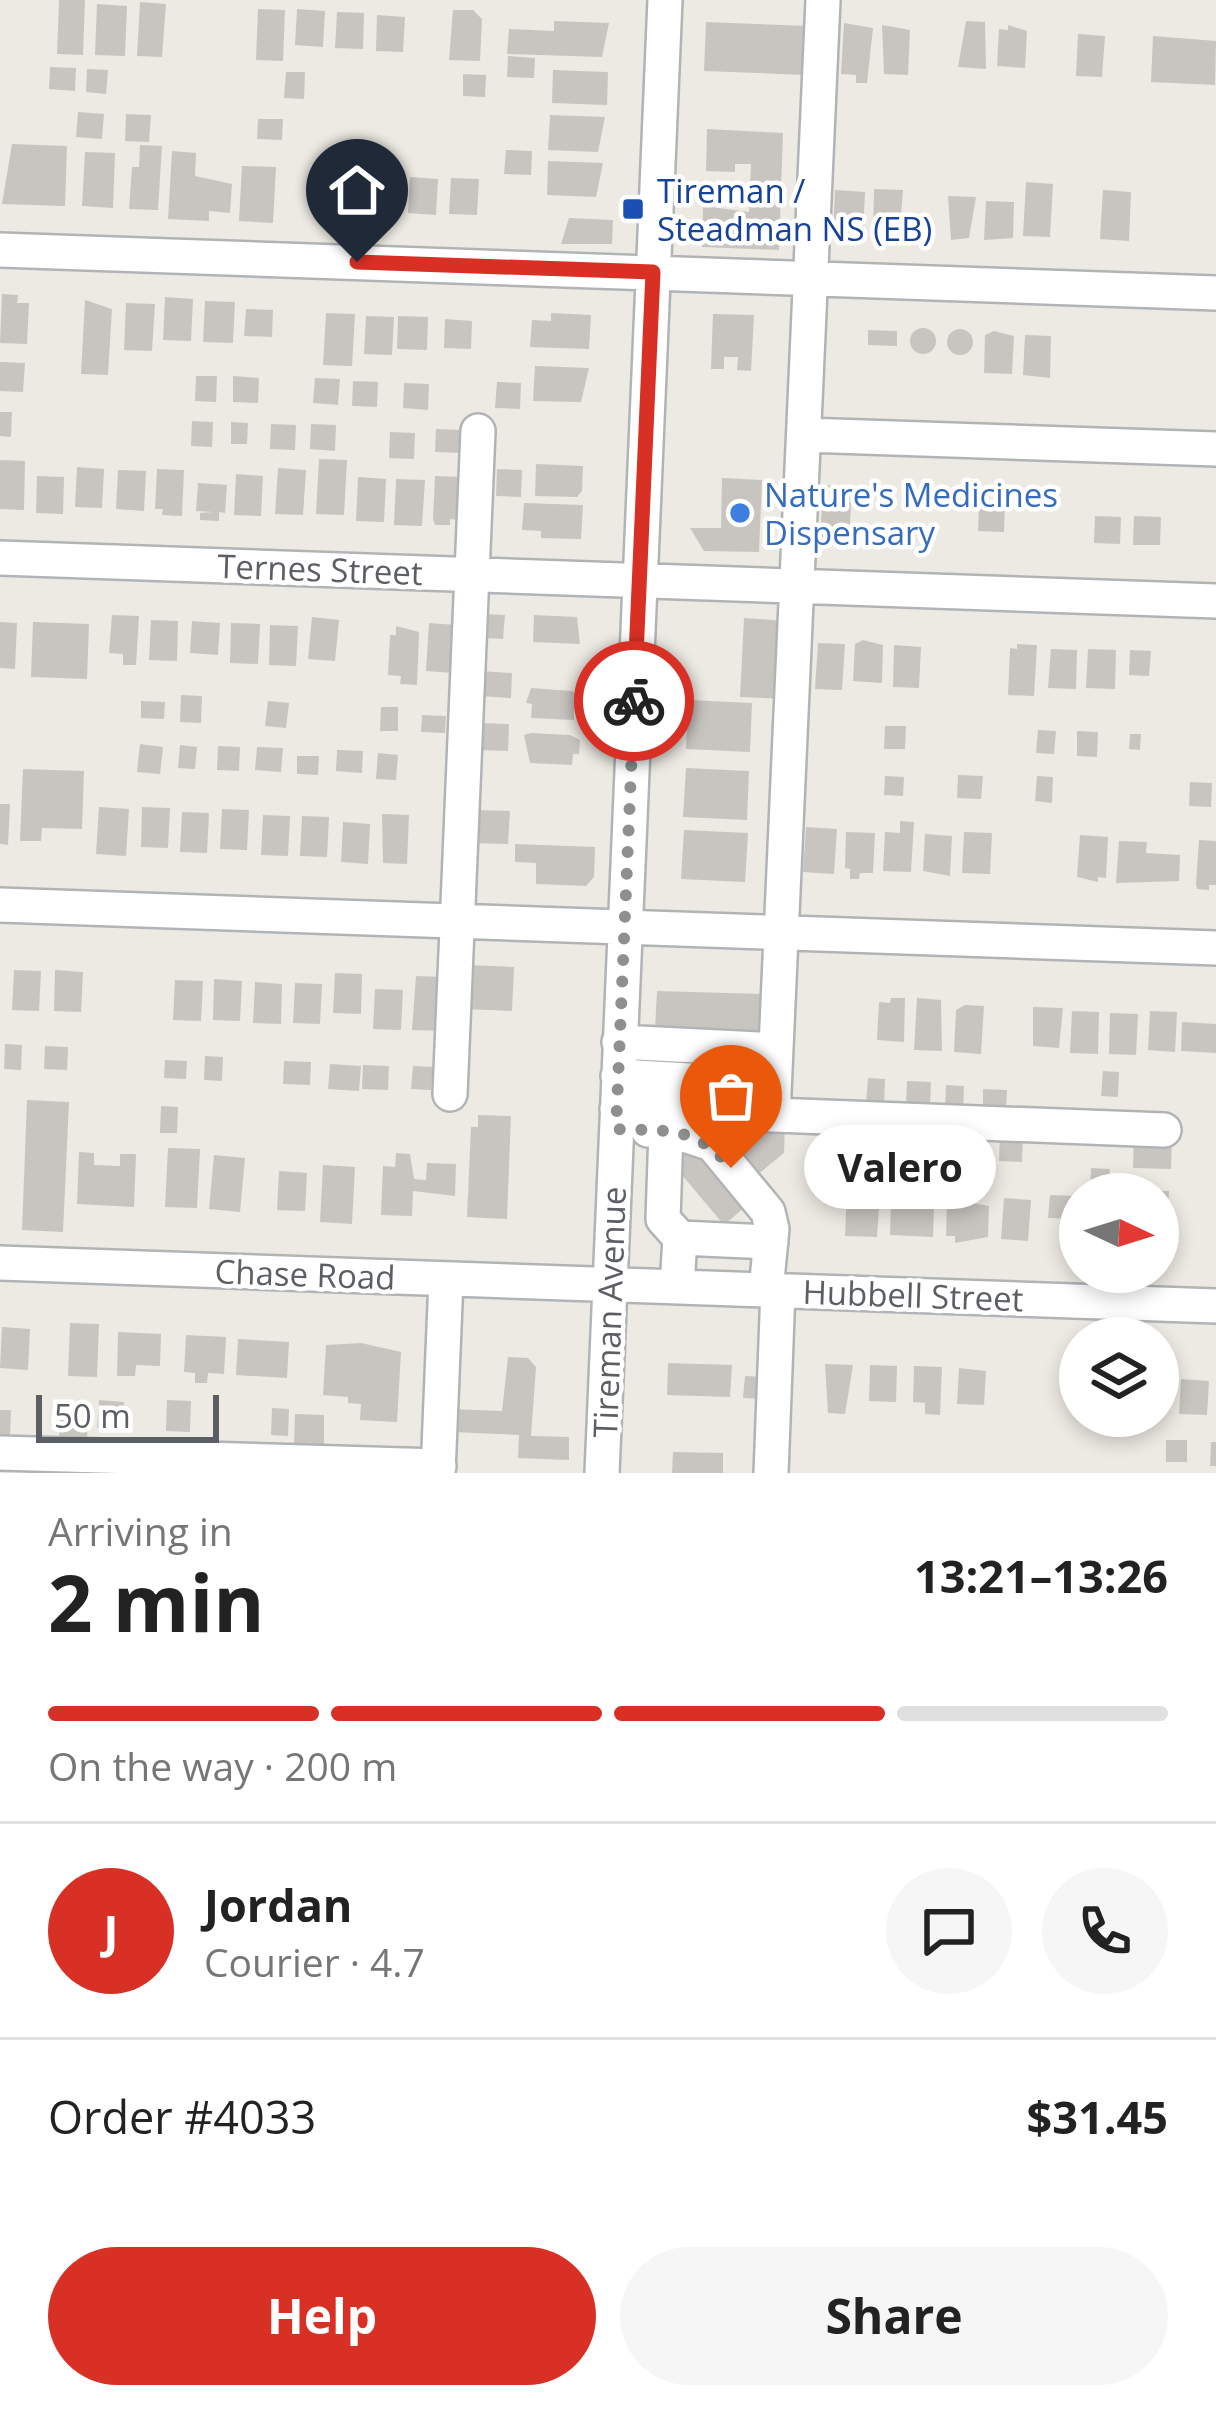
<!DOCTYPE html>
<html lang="en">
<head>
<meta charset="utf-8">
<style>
	body { margin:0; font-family:"Open Sans",sans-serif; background:#f6f6f6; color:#222; height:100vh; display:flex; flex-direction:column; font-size:45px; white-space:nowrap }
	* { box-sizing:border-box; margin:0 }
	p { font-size:39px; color:#767676 }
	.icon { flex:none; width:66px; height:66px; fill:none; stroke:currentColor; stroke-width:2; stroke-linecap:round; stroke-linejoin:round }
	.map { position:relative; height:1473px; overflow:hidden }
	.drawer { display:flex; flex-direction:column; background:#fff; flex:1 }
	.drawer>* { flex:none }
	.needle { width:78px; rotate:94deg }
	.tools { position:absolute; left:1059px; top:1173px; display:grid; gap:24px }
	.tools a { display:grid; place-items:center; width:120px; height:120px; border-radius:50%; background:#fff; box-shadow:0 6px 18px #0003; font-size:60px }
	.scale { position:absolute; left:36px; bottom:30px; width:183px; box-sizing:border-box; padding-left:12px; border:6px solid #5b5f63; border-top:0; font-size:33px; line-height:42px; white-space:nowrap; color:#5b5f63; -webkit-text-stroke:9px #fff; paint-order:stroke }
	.pin { position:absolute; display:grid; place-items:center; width:102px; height:102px; color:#fff; margin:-123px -51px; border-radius:50% 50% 50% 0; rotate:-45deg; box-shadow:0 0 12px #0007 }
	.pin .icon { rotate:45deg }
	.courier { position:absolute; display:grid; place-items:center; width:120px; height:120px; margin:-60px; border:9px solid #d93025; border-radius:50%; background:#fff; color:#222; box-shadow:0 3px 15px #0007 }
	.bubble { position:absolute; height:84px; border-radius:42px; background:#fff; box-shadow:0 6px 18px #0003; font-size:39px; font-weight:700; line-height:84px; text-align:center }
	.summary em { font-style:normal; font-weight:700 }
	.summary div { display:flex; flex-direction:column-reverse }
	.summary { display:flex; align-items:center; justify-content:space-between; height:204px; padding:0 48px }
	h1 { font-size:78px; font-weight:700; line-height:90px }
	.bar { display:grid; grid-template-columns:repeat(4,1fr); gap:18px 12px; align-content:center; height:144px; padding:0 48px }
	.bar i { height:15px; border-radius:9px; background:#e0e0e0 }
	.bar .on { background:#d93025 }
	.bar p { grid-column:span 4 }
	.line { display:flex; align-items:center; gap:30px; padding:0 48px; border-top:3px solid #e0e0e0 }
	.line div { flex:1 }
	.round { display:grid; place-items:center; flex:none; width:126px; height:126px; border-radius:63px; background:#f6f6f6 }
	.button { display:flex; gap:24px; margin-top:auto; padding:24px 48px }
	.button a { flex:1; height:138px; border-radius:72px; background:#d93025; color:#fff; font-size:48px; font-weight:700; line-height:138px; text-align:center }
	.button a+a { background:#f6f6f6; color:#222 }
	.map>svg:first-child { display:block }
	.building { fill:#c8c5c0 }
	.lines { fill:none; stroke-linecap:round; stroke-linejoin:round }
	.minor-tunnel { stroke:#c8c7c3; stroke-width:33; stroke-dasharray:33 16; stroke-linecap:butt }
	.minor-casing { stroke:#b1b4b7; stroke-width:38 }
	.minor { stroke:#fff; stroke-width:33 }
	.done { stroke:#8e9090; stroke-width:12; stroke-dasharray:0 21.6 }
	.route { stroke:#d93025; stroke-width:15 }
	.transit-dot { fill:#1a4fb4; stroke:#fff; stroke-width:4.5 }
	.shop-dot { fill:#3f7fe0; stroke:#fff; stroke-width:4.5 }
	.labels { text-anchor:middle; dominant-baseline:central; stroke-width:9; stroke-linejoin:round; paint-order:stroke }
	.transit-label { font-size:33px; fill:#164399; stroke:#fff; text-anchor:start }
	.shop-label { font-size:33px; fill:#366cbe; stroke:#fff; text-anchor:start }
	.street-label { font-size:33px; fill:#5b5f63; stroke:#fff }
</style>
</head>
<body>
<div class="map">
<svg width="1216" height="1473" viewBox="0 0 1216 1473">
	<rect width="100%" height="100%" fill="#edeae3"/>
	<path class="building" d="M59,0h26l-2,55 -26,-1z
		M140,2l26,2 -4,53 -25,-1z
		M97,4l30,2 -2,50 -30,-1z
		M258,9l27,1 -2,51 -27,-1z
		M297,9l28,2 -2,36 -28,-2z
		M453,10h20l9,9 -2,42 -31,-1z
		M337,12l27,1 -1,36 -28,-1z
		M377,15l28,2 -2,35 -27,-1z
		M554,21l55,2 -7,34 -95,-3 2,-25 45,2z
		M966,21l19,1 1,47 -28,-2z
		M706,22l103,4 -2,49 -103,-4z
		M844,23l29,5 -6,55h-11v-8l-15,-1z
		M882,25l28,5 -2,45 -24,-1z
		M1008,25l19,6 -2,37 -28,-2 2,-37 9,1z
		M1078,34l27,2 -3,41 -26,-1z
		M1153,36l63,5 -1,44 -64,-3z
		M508,56l27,2 -1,20 -27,-1z
		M50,67l26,1 -1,23 -26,-2z
		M87,69l21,1 -2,24 -20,-2z
		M553,70l55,2 -1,33 -55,-2z
		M286,72h19l-1,27 -20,-1z
		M463,74l23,1 -1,22 -22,-1z
		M78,112l26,2 -2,25 -26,-2z
		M126,114l25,1 -2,27 -24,-1z
		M550,115l55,2 -7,35 -50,-2z
		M258,119h25l-1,21 -25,-1z
		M707,129l76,4 -4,117 -77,-3 1,-41 46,6 2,-48h-16v8l-29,-1z
		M12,144l55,2 -2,60 -63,-2z
		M140,145l22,1 -4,64 -29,-1 3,-42h7z
		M506,150l26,1 -1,24 -27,-1z
		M172,151l24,2 -1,23 37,8 -2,29 -21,-2v10l-41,-2z
		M85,152l30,1 -2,55 -31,-2z
		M548,161l55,2 -7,34 -49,-2z
		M242,166l34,1 -3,56 -34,-2z
		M325,170l26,2 -3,43 -25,-1z
		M410,177l28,2 -2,36 -28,-2z
		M451,178l28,1 -2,36 -28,-1z
		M368,181l31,1 -1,33 -31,-1z
		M1026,182l27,2 -3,53 -27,-1z
		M874,189l29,1 -4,50 -26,-1z
		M835,190l30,2 -2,41 -30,-1z
		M1103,190l28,2 -2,49 -29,-2z
		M948,196l28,1 -7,41 -18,2z
		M986,201l28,1 -1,36 -29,2z
		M569,218l44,2 -1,24h-51z
		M2,294l16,1 -1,8h12l-2,41 -27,-1z
		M165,297l28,2 -2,42 -28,-1z
		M85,300l27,9 -4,66 -27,-1z
		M205,301l30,1 -2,41 -30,-1z
		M126,303l29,1 -3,47 -28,-1z
		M246,309l27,1 -1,27 -28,-1z
		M326,313l29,1 -3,52 -29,-1z
		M551,313l40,2 -2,34 -59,-2 2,-27 19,1z
		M713,314l41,1 -3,56 -14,-1 1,-13h-14v12h-13z
		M366,316l28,1 -2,38 -28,-1z
		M398,316l30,1 -1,33 -30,-1z
		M445,319l27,2 -1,28 -27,-1z
		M910 341a13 13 0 1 1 26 0a13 13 0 1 1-26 0Z
		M947 342a13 13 0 1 1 26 0a13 13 0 1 1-26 0Z
		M868,330l29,1v15l-29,-1z
		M994,331l20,5 -2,38 -28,-1 1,-38z
		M1025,335l26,1 -1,42 -27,-3z
		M0,362l25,1 -2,29 -23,-1z
		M535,366l54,2 -8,34 -48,-1z
		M196,376h21l-1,26 -21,-1z
		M233,376l26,2 -1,25 -25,-1z
		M315,378l25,1 -2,26 -25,-2z
		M353,381l25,1 -1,25 -25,-1z
		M497,382l24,1 -1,26 -25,-1z
		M404,383l25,1 -1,26 -25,-2z
		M0,412h12l-1,25 -11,-1z
		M192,421l21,1 -1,25 -21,-1z
		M231,422l17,1 -1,21h-16z
		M271,424l25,1 -1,25 -25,-1z
		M311,424l25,1 -1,26 -25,-2z
		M436,429l26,1 -1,23 -26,-1z
		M390,432l25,1 -1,26 -25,-1z
		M319,459l28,1 -3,55 -28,-1z
		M0,460l25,1 -1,49 -24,-1z
		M536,464l47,2 -1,25 -5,6 -42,-1z
		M77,467l27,2 -2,39 -27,-1z
		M278,468l28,2 -3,45 -28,-1z
		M157,469l27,1 -2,46 -20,-1 1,-6h-8z
		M497,469l25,1 -1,27 -25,-1z
		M118,470l28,1 -2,40 -28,-2z
		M236,474l27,2 -2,40 -27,-1z
		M37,476l27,1 -1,37 -27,-1z
		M435,476l29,1 -2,43 -12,-1v6h-15l-2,-6z
		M358,477l28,2 -2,43 -28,-1z
		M722,478l40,2 -3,72 -55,-1 -14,-23h31z
		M396,479l29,1 -3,46 -28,-1z
		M198,483l29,2 -2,28 -6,-1v9l-19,-1v-7l13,-1 -17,-1z
		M823,485l29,1 -3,58 -29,-2z
		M524,503l59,2 -2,34 -40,-1v-7l-19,-1z
		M979,503l26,1 -1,28 -26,-1z
		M1095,516l26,1 -1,27 -26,-1z
		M1134,516l27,1 -1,28h-27z
		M484,614l21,1 -2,24 -21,-1z
		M112,615l27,1 -3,49h-13v-11l-14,-1z
		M534,615l43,2 3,27 -47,-2z
		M312,617l27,3 -4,41 -27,-2z
		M744,618l45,3 -4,78 -45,-2z
		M151,620l27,1 -1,40 -28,-1z
		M192,621l28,2 -2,32 -28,-2z
		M0,622l17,1 -2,46 -15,-1z
		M33,622l56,2 -2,55 -56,-2z
		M231,623l29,1 -2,40 -28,-1z
		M429,623l27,2 -3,48 -27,-2z
		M270,625l28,1 -2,40 -27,-1z
		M396,626l23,6 -2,53 -17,-1 1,-8 -13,-1 2,-40h6z
		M863,640l20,5 -1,38 -29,-2 2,-37z
		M818,643l27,1 -3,46 -27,-1z
		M1017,644l20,1 -3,51 -26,-1 2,-47 7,1z
		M894,645l27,2 -2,41 -26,-1z
		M1051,649l26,1 -1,39 -28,-1z
		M1088,649l28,1 -1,39 -29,-1z
		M1130,650l21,1 -2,25 -20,-1z
		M480,671l32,2 -1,25 -32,-2z
		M531,688l41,3 10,5 -1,13h-7v11l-43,-2 1,-14 -6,-1z
		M181,695l21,1 -1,27 -21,-1z
		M688,700l64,3 -2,49 -64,-3z
		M141,701l24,1 -1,17 -23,-1z
		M268,701l21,2 -3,25 -21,-2z
		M381,707h17v24h-18z
		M422,715l24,1 -1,17 -24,-1z
		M479,723l30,1 -1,27 -30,-1z
		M885,726h21l-1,23h-21z
		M1038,730l18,1 -2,23 -18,-1z
		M1077,731l21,1 -1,25 -20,-1z
		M531,733l39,2 10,5 -1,14h-6l-1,11 -42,-2 -6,-28z
		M1130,734h11l-1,16 -11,-1z
		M140,744l23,3 -3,27 -23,-2z
		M180,745l17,2 -2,22 -17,-1z
		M218,746l22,1 -1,24 -22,-1z
		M257,747l26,1 -2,24 -26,-2z
		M337,750l26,1 -1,22 -26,-2z
		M378,753l20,2 -2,25 -20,-1z
		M297,756h22l-1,19 -21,-1z
		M686,768l63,3 -2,49 -64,-3z
		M23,769l61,2 -2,58 -40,-1 -1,13h-21z
		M958,775l25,1 -2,23 -24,-1z
		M885,776l19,1 -1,19 -19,-1z
		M1037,776l16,1 -1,26 -17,-2z
		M1190,782l22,1 -1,24 -22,-1z
		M0,804h10l-2,41 -8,-1z
		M99,807l30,2 -3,47 -30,-2z
		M142,807l28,1 -2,40 -27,-1z
		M222,809l27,1 -2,40 -27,-1z
		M474,810l36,1 -2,33 -35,-1z
		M182,812l27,1 -2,40 -27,-1z
		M382,814l27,1 -2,49 -24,-1z
		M263,815l27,1 -2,40 -27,-1z
		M302,816l27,1 -2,40 -27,-1z
		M900,821l14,1 -3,50 -28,-1 2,-39 15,1z
		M343,822l27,2 -2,40 -27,-2z
		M806,827l31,2 -3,45 -31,-2z
		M684,830l64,3 -3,49 -64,-3z
		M846,832l29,1 -2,40h-13l-1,6h-9v-10l-5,-1z
		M964,832l28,1 -2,41 -28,-1z
		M925,834l27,2 -2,40 -27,-5z
		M1080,835l28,2 -2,41 -8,-1v5l-21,-5z
		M1199,840l17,1v44h-7v5l-12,-1 -1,-5z
		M1119,841l28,1 -1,11 34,2 -1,26 -63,2z
		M515,844l80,3 -1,30 -8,9 -50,-2v-21l-21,-1z
		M468,965l46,2 -2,44 -45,-2z
		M14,970l27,1 -2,40 -27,-1z
		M55,970l28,2 -2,40 -27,-1z
		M335,973l27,1 -1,40 -28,-1z
		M416,976l28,1 -1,54 -31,-1z
		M214,979l28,2 -2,40 -27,-1z
		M175,980l28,1 -2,40 -28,-1z
		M255,982l27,2 -1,40 -28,-1z
		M295,983l27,1 -2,40 -27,-1z
		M375,989l28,1 -2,40 -28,-1z
		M657,991l107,3 -1,43 -108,-7z
		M891,998h14l-1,44 -27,-2 2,-38 11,1z
		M917,998l24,2 1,51 -28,-1z
		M965,1005l19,1 -3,48 -27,-2 2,-42z
		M1033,1007l30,1 -4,40 -26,-2z
		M1072,1011l27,1 -1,42 -28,-1z
		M1150,1011l27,1 -2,40 -27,-2z
		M1110,1013l28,1 -2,41 -27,-1z
		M1182,1022l34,2v29l-35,-2z
		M5,1044l17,1 -1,25 -17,-1z
		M45,1046l23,1 -1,23 -23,-1z
		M205,1056l18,1 -1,24 -18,-1z
		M165,1060l22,1 -1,18 -22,-1z
		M284,1061l27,1 -1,23 -27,-1z
		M707,1063l37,1 -2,41 -36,-1z
		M330,1064l31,2 -2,25 -31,-2z
		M363,1065l26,1 -1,24 -26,-1z
		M413,1066l20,1 -2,23 -20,-1z
		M1103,1071l16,1 -1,25 -17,-1z
		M868,1078l17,1 -1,25 -18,-1z
		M907,1081l24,1 -1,23 -24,-1z
		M946,1085l18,1 -1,26 -18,-1z
		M983,1089l24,1 -1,23 -23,-1z
		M27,1100l42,2 -6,130 -41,-2z
		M161,1106l17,1 -1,26h-17z
		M478,1115l33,1 -4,103 -40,-2 4,-90h7z
		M758,1121l27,3 -1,29 -27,22 -27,-32z
		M944,1133l28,2 -1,23 -28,-1z
		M1000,1134l23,1 -1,27 -23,-1z
		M1134,1136h38l-1,33 -38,-1z
		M843,1138l20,1 -2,25 -20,-1z
		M899,1140l13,1 -2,23 -12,-1z
		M691,1145l53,63 -20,17 -53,-63z
		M168,1148l32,1 -3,59 -32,-1z
		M79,1152l15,1v12l26,1v-12h16l-2,53 -57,-3z
		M396,1153l14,1 4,25 12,1 1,-17 29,1 -1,32 -42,-5 -1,25 -31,-1 2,-49 12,1z
		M214,1155l31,3 -5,54 -31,-3z
		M323,1165l32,2 -3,57 -32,-2z
		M1091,1168l19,1 -1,12h15l-1,13h-33z
		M279,1171l28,2 -2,38 -28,-1z
		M847,1191l33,2 -3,44 -32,-1z
		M1158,1191h11l-2,39h-9z
		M1050,1195l30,1v23l-32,-1z
		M1004,1198l27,2 -3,41 -27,-2z
		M900,1200l34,6 -1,31 -43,-2 1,-31 8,1z
		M955,1200l34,6 -1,31 -33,6v-7h-9l1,-31z
		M70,1323l29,1 -2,53 -29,-1z
		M2,1327l28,2 -2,41 -28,-2z
		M118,1332l43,2 -1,32 -24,-1 -1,11h-18z
		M186,1335l40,2 -2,37 -16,-1 -1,10h-12v-10l-11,-1z
		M238,1339l51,3 -2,36 -51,-3z
		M361,1343l40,9 -4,70 -37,-2 1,-16 -13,-1v-6l-25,-2 3,-50z
		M508,1357l20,1 8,9 -5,69 38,1v23l-51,-2 1,-23 -68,-3 1,-23 50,2z
		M668,1363l64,2 -2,32 -63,-2z
		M825,1364l28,1 -8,49 -17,-1z
		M870,1365l27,1 -1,36 -27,-1z
		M914,1366l28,1 -2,48 -15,-1v-11l-12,-1z
		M959,1368l27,3 -2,34 -27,-1z
		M745,1376l21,1 -1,22 -22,-1z
		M1181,1379l28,2 -2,34 -28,-1z
		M1158,1382l6,1 -2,34h-4z
		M99,1400l25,2 -1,28 -26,-2z
		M167,1400l24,1 -1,31 -24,-1z
		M272,1408l17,1 -1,27 -17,-1z
		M0,1410h11l-1,28h-10z
		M295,1414l29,1v31l-30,-1z
		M60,1417l28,2 -1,22 -28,-1z
		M1166,1440h21v22h-21z
		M1211,1442h5v24h-6z
		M673,1452l50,1v20h-51z"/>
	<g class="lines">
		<path class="minor-tunnel" d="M706,1081l38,2"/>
		<g class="minor-casing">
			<path id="minor" d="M0,250l1216,43
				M805,435l411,14
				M0,558l1216,43
				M0,905l1216,43
				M619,1042l157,8
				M618,1076l88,5
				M450,1094l28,-663
				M617,1109l547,21
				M773,1115l50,-1115
				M648,1130l27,2 37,12 56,68 4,17 -6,61
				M666,1131l-3,88 17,19 -3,49
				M680,1238l91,4
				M0,1263l1216,43
				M0,1453l439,13
				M438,1473l8,-194
				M602,1473l63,-1473
				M771,1473l7,-183"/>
		</g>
		<use href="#minor" class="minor"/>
	</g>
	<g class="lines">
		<path class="done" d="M634,701l-18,428c51,2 81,-3 115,39"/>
		<path class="route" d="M357,262l296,10 -19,429"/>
	</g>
	<rect class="transit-dot" x="621" y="197" width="24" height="24" rx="6"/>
	<circle class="shop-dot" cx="740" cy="513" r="12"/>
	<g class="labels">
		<g class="transit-label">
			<text x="657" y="190">Tireman /<tspan x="657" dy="38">Steadman NS (EB)</tspan></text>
		</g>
		<g class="shop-label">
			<text x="764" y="494">Nature's Medicines<tspan x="764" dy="38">Dispensary</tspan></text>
		</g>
		<g class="street-label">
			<text transform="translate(320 569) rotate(2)">Ternes Street</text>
			<text transform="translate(305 1274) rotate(2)">Chase Road</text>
			<text transform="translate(913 1295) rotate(2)">Hubbell Street</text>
			<text transform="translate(609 1312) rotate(-88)">Tireman Avenue</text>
		</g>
	</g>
</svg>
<div class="tools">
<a><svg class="needle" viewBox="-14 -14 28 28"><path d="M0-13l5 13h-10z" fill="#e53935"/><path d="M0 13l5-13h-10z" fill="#767676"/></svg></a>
<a><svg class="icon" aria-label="layers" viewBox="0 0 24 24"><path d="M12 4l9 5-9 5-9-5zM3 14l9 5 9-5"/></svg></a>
</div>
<div class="scale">50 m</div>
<div class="pin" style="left:731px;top:1168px;background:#ea580c"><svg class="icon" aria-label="bag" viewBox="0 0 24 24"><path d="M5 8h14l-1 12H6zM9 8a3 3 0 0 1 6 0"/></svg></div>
<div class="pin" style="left:357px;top:262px;background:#1f2937"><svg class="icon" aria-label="home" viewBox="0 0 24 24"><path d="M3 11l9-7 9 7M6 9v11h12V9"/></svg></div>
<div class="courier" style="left:634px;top:701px"><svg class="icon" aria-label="bike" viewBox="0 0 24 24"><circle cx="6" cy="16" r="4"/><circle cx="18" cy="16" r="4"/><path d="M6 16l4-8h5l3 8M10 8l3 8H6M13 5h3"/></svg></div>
<div class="bubble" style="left:804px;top:1125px;width:192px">Valero</div>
</div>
<section class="drawer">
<div class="summary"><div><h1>2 min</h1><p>Arriving in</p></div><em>13:21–13:26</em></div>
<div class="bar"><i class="on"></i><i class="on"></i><i class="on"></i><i></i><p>On the way · 200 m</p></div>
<div class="line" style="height:216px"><b class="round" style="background:#d93025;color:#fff">J</b><div><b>Jordan</b><p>Courier · 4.7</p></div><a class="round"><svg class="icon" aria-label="chat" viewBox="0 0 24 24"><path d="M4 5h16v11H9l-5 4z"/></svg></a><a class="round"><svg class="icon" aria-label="phone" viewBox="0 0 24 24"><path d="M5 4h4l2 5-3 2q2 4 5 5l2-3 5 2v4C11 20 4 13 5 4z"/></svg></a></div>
<div class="line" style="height:156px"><div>Order #4033</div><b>$31.45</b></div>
<div class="button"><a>Help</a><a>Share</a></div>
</section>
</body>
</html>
